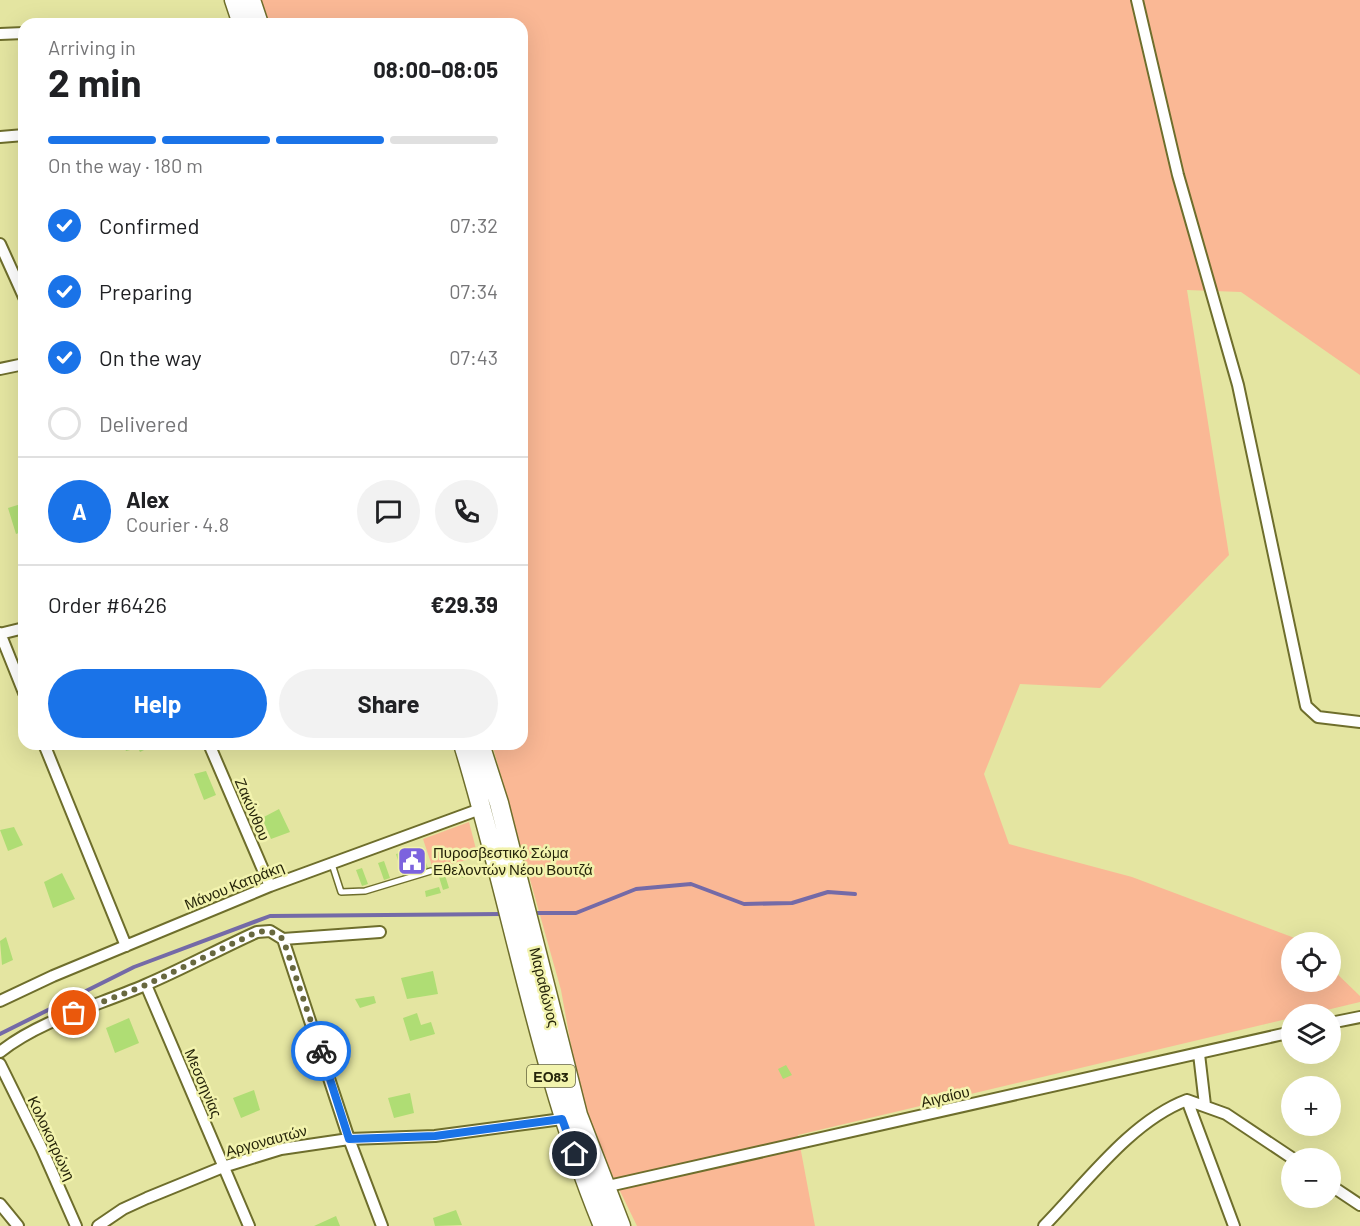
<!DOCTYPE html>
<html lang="en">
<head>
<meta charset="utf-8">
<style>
	body { margin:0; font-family:Barlow,sans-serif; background:#f2f2f2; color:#202124; height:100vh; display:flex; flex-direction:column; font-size:22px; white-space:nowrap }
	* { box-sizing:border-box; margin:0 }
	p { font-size:20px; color:#757577 }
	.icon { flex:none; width:33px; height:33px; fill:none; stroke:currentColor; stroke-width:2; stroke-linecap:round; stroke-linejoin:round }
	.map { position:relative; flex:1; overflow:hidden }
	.drawer { position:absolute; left:18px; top:18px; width:510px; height:732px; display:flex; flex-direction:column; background:#fff; border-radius:18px; box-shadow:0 6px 24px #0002 }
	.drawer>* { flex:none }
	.tools { position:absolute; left:1281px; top:932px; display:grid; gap:12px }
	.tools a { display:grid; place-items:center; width:60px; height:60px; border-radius:50%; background:#fff; box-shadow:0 6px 24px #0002; font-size:30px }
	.pin { position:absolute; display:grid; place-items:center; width:51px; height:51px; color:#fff; margin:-26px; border:3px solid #fff; border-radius:50%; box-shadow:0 2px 6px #0007 }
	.courier { position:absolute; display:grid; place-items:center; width:60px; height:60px; margin:-30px; border:4px solid #1a73e8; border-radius:50%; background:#fff; color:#222; box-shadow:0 2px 8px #0007 }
	.summary em { font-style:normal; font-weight:700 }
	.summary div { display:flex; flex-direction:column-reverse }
	.summary { display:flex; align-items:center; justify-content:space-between; height:102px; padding:0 30px }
	h1 { font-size:39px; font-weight:700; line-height:45px }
	.bar { display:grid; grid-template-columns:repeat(4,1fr); gap:9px 6px; align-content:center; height:72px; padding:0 30px }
	.bar i { height:8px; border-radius:4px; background:#e0e0e0 }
	.bar .on { background:#1a73e8 }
	.bar p { grid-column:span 4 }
	.line { display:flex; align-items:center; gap:15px; padding:0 30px; border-top:2px solid #e0e0e0 }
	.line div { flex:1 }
	.round { display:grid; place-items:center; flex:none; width:63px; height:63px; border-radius:32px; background:#f2f2f2 }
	ol { padding:0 30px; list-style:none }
	li { display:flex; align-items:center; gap:18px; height:66px }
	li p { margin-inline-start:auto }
	li .icon { padding:6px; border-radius:50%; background:#1a73e8; color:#fff; stroke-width:4 }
	li:last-child { color:#757577 }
	li i { width:33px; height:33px; border:3px solid #e0e0e0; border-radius:50% }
	.action { display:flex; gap:12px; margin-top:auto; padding:12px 30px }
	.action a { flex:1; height:69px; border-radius:36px; background:#1a73e8; color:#fff; font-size:24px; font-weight:700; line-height:69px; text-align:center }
	.action a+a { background:#f2f2f2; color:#202124 }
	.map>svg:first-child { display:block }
	.green { fill:#fab895 }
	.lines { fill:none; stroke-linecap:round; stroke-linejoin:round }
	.stream { stroke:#746aa7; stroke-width:4 }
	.building { fill:#afdd74 }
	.service-casing { stroke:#6e6e2c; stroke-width:8 }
	.minor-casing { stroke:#6e6e2c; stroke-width:14 }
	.primary-casing { stroke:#6e6e2c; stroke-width:21 }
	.service { stroke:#fff; stroke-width:5 }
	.minor { stroke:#fff; stroke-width:10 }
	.primary { stroke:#fff; stroke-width:18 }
	.done { stroke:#68683f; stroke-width:6; stroke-dasharray:0 10.8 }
	.route { stroke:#1a73e8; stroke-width:8 }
	.labels { text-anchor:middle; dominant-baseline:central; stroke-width:5; stroke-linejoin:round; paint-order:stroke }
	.shield { fill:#f2f3ae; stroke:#63633b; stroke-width:1.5 }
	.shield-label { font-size:14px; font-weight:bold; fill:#26250a }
	.street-label { font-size:15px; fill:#26250a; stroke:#f2f3ae }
	.poi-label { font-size:15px; fill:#26250a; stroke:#f2f3ae; text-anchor:start }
</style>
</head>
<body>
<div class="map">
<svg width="1360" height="1226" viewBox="0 0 1360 1226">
	<rect width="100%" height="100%" fill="#e4e5a1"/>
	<path class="green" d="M257,0h1103v375l-119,-83 -54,-2 42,265 -129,133 -80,-4 -36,90 25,70 123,33 168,63 3,2h-11v39h38l1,-13 29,28v6l-50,12h-18l-1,4 -493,117 17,91h-178l-53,-109 -23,-127 -69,-246h30v-720h-257z
		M469,822l9,35 -45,12 -10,-30z"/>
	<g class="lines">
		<path class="stream" d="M534,913h42l60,-24 55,-5 53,20 48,-1 36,-11 27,2
			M0,1034l134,-67 136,-51 232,-2"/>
	</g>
	<path class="building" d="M24,503v28l-8,3 -8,-26z
		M123,744h28l1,2 -12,6 -2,-4 -12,3z
		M206,771l10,24 -12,5 -10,-26z
		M279,809l11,23 -19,7 -9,-21z
		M14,827l9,18 -15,6 -8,-21z
		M420,847l8,21 -25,9 -7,-23z
		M384,861l6,17 -6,2 -6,-17z
		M478,865l2,7 -18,6 -3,-8z
		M362,868l6,16 -6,2 -6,-16z
		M62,873l13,26 -22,9 -9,-26z
		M445,875l4,13 -6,2 -4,-13z
		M439,887l2,6 -15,4 -1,-6z
		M6,937l7,23 -11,5 -2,-24z
		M433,971l5,23 -31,5 -6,-21z
		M374,996l2,7 -16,5 -5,-9z
		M417,1013l4,12 10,-3 4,12 -25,7 -7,-23z
		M129,1018l10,25 -24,10 -9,-25z
		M786,1065l6,10 -9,4 -5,-10z
		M254,1090l6,20 -19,8 -8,-20z
		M410,1093l4,20 -20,5 -6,-20z
		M456,1210l6,15 -27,1 -2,-8z
		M336,1216l4,10h-26z"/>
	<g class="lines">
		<g class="service-casing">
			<path id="service" d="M332,864l9,28 24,-1 66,-20"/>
		</g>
		<g class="minor-casing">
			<path id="minor" d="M1137,0l41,175 60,210 68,321 12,11 42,5
				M0,34l24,-1
				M0,137l24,-2
				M0,244l24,53
				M0,369l24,-5
				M0,633l24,60
				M0,634l24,-6
				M44,744l82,202
				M209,744l61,142
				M283,939l66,200 33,87
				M283,939l97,-7
				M146,985l103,241
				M0,1001l53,-25 217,-90 213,-78
				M1330,1023l30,-6
				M0,1052c42,-33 97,-46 145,-67 38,-16 74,-36 112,-53l13,-1 13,8
				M1199,1054l6,51
				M0,1064l42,85 34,77
				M1187,1100l47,126
				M1330,1185l30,20
				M604,1187l688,-155
				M0,1204l18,22
				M98,1226l25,-17 24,-11 76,-31 58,-18 68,-10 86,-3 127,-17
				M1044,1226c42,-43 87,-105 143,-126l39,14 66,44"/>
		</g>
		<g class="primary-casing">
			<path id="primary" d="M234,0l8,24
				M251,0l8,24
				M463,744c49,160 76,327 140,482
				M480,744l19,59 79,312 43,111"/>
		</g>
		<use href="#service" class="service"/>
		<use href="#minor" class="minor"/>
		<use href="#primary" class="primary"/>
	</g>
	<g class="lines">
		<path class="done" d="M74,1013l72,-28 111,-53 13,-1 13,8 38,112"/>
		<path class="route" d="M321,1051l28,88 86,-3 127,-17 13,35"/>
	</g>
	<defs>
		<g id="civic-square" transform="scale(1.5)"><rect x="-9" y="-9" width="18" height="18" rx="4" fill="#7c63de" stroke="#f2f3ae"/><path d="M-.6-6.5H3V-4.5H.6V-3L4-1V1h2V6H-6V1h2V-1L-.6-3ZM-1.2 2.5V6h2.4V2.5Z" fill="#fff"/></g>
	</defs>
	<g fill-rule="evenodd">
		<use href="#civic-square" x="412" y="861"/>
	</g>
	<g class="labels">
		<rect class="shield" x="527" y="1065" width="48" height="22" rx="4.5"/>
		<g class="shield-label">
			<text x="551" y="1076">ΕΟ83</text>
		</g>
		<g class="street-label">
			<text transform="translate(253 809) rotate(67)">Ζακύνθου</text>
			<text transform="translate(234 885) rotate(-22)">Μάνου Κατράκη</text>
			<text transform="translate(545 987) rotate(76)">Μαραθώνος</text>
			<text transform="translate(204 1083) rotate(67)">Μεσσηνίας</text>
			<text transform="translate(945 1096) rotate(-13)">Αιγαίου</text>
			<text transform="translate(52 1138) rotate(65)">Κολοκοτρώνη</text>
			<text transform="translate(266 1140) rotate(-15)">Αργοναυτών</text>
		</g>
		<g class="poi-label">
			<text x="433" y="852">Πυροσβεστικό Σώμα<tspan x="433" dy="17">Εθελοντών Νέου Βουτζά</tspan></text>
		</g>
	</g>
</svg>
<div class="tools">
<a><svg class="icon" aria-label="locate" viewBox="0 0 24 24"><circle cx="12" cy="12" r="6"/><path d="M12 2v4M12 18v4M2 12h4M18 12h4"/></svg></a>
<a><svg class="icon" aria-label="layers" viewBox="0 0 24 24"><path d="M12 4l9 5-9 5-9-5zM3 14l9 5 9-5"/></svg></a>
<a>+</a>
<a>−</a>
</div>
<div class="pin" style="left:74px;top:1013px;background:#ea580c"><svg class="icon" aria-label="bag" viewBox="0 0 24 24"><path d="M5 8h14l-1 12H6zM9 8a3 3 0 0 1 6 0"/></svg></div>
<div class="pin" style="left:575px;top:1154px;background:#1f2937"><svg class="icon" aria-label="home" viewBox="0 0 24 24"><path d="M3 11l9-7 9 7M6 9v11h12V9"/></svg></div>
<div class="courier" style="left:321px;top:1051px"><svg class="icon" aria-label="bike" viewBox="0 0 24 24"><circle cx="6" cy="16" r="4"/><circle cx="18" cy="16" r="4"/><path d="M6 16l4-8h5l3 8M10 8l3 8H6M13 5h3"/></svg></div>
<section class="drawer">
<div class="summary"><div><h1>2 min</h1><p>Arriving in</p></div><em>08:00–08:05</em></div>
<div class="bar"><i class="on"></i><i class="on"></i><i class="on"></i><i></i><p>On the way · 180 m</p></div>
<ol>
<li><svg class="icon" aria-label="check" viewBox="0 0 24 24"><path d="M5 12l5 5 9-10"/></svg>Confirmed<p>07:32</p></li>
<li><svg class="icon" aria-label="check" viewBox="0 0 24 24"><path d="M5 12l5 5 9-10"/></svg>Preparing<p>07:34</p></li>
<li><svg class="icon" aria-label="check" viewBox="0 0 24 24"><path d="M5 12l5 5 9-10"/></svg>On the way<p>07:43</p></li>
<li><i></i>Delivered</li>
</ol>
<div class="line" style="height:108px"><b class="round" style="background:#1a73e8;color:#fff">A</b><div><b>Alex</b><p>Courier · 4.8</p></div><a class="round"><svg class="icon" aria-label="chat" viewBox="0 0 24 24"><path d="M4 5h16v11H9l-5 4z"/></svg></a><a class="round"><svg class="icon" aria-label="phone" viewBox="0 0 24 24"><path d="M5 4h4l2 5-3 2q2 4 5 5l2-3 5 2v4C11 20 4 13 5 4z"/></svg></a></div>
<div class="line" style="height:78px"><div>Order #6426</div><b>€29.39</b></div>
<div class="action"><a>Help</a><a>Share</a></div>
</section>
</div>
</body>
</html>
